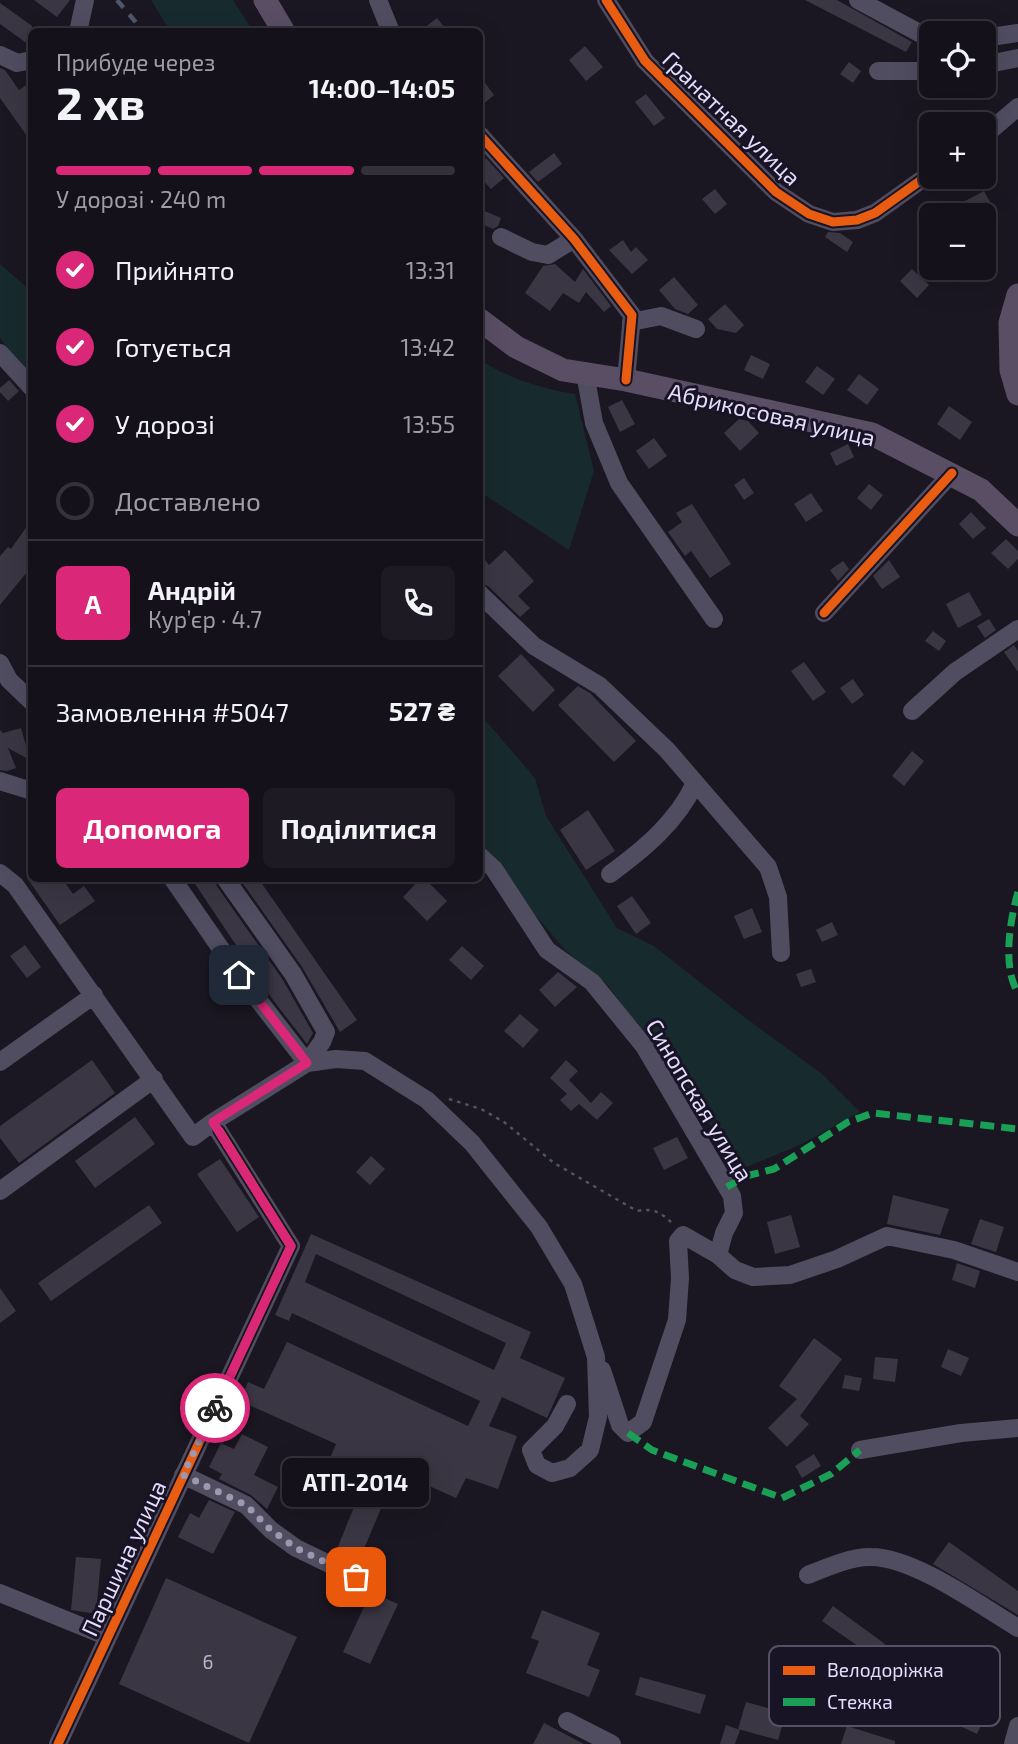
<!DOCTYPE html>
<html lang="uk">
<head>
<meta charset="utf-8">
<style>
	body { margin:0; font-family:"Exo 2",sans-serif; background:#1d1a23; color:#f1f3f6; height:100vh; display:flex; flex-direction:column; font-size:26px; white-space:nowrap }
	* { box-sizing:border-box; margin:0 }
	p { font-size:23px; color:#9d9da2 }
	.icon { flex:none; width:38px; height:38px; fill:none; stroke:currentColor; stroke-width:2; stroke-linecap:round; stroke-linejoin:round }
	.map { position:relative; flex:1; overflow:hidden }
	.panel { position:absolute; left:28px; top:28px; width:455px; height:854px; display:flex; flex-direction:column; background:#14111a; border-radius:10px; box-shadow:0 7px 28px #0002,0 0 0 2px #333139 }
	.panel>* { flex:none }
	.buttons { position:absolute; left:919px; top:21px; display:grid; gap:14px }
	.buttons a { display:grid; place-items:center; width:77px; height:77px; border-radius:10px; background:#14111a; box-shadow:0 7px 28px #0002,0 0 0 2px #333139; font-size:35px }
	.pin { position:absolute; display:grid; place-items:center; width:60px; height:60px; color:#fff; margin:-30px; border-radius:14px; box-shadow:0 4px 10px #0006 }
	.courier { position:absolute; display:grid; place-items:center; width:70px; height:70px; margin:-35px; border:5px solid #db2777; border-radius:50%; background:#fff; color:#222; box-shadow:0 2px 9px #0007 }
	.bubble { position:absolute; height:49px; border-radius:10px; background:#14111a; box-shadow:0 7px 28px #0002,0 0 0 2px #333139; font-size:23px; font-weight:700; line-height:49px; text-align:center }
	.summary em { font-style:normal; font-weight:700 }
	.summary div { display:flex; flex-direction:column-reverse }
	.summary { display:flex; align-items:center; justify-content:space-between; height:119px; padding:0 28px }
	h1 { font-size:46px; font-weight:700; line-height:52px }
	.bar { display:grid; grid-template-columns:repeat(4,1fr); gap:10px 7px; align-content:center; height:84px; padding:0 28px }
	.bar i { height:9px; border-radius:5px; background:#333139 }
	.bar .selected { background:#db2777 }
	.bar p { grid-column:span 4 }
	.line { display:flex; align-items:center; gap:18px; padding:0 28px; border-top:2px solid #333139 }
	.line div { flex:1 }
	.round { display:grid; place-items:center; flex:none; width:74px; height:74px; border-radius:10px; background:#1d1a23 }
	ol { padding:0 28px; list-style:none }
	li { display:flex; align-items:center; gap:21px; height:77px }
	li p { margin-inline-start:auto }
	li .icon { padding:7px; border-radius:50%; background:#db2777; color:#fff; stroke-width:4 }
	li:last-child { color:#9d9da2 }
	li i { width:38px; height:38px; border:4px solid #333139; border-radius:50% }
	.cta { display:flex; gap:14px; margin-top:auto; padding:14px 28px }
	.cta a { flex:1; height:80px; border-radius:10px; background:#db2777; color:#fff; font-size:28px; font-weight:700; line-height:80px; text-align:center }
	.cta a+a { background:#1d1a23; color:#f1f3f6 }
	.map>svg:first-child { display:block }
	.green { fill:#172a2e }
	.building { fill:#3a3643; fill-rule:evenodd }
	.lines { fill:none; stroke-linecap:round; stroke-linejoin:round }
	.path { stroke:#4d5462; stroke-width:2.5; stroke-dasharray:3.5 5; stroke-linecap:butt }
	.minor { stroke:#514d61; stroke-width:18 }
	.major { stroke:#5a4e65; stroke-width:23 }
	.rail { stroke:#4c5869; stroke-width:4.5; stroke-dasharray:10 9; stroke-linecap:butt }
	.quiet { stroke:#1a9f57; stroke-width:7; stroke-dasharray:14 7; stroke-linecap:butt }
	.cycleway-casing { stroke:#191326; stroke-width:13 }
	.cycleway { stroke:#e95d12; stroke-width:9 }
	.done { stroke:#9d98af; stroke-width:7; stroke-dasharray:0 12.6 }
	.route { stroke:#db2777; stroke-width:9 }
	.labels { text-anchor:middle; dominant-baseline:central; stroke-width:6; stroke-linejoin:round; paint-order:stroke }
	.number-label { font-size:19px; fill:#bab3cd }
	.street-label { font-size:23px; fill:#e4ddfb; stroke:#191326 }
	.key { fill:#191326; stroke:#565066; stroke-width:2 }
	.key-label { font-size:19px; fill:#e4ddfb }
</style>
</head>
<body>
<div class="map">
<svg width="1018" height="1744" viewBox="0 0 1018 1744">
	<rect width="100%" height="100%" fill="#1a1722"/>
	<path class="green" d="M151,0h82l20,31h-83z
		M0,264l31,27v88l-31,-41z
		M480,359c23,18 66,31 95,35l19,77 -25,79 -89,-58z
		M480,714l55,64 11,38 71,112 37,18 89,70 79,58 38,38 -58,32 -60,25 -136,-186 -40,-32 -86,-100z"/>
	<path class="building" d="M34,0h36l-13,17z
		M805,0h32l75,42 -6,10z
		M0,3l32,23v21l-32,-23z
		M437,18l11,14h-29z
		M585,46l18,21 -17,14 -17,-21z
		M849,62l12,9 -8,12 -13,-9z
		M0,68l5,2 14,20 13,-9v62l-32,-45z
		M480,76l14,19 -14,12z
		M646,94l19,24 -11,8 -19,-24z
		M554,153l8,11 -24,18 -9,-10z
		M486,158l18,20 -13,11 -11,-12v-13z
		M715,189l12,15 -12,10 -13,-15z
		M984,191l6,11 -22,11 -5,-11z
		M480,209l21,9 -3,8 -5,3 -13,-6z
		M828,232l12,1 13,9 -6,10 -22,-15z
		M623,240l8,12 5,-5 12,13 -16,14 -23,-24z
		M555,264l20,18 8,-13 28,37 -7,6 -18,-20 -7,11 -16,-10 -13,18 -25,-18 18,-27z
		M912,269l17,16 -12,13 -17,-17z
		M674,277l24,28 -10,9 -13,-5 -16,-19z
		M725,304l19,21 -8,8 -19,-4 -9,-10z
		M751,355l19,9 -7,15 -19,-9z
		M817,366l18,13 -12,16 -18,-13z
		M859,374l20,15 -12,16 -20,-15z
		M9,380l10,11 -11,10 -8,-9v-4z
		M622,400l13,24 -15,8 -12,-25z
		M949,406l23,16 -12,18 -23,-16z
		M739,419l9,2 11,12 -19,18 -16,-18z
		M654,438l13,18 -18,13 -13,-18z
		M848,444l6,13 -18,9 -6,-13z
		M744,478l10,15 -10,7 -10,-15z
		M869,484l14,11 -12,15 -14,-12z
		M811,493l12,18 -17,11 -12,-18z
		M692,504l39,60 -21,14 -19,-27 -6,5 -17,-24 14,-10 -6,-9z
		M971,512l15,16 -13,11 -14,-15z
		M32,519v47l-32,39v-49l8,-9 3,2z
		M1006,539l12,12v8l-10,10 -17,-16z
		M505,550l29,31 -16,15 12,12 -10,9 -32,-31 -8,-3v-29l9,11z
		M889,560l11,17 -18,12 -9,-13z
		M843,561l6,8 -11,12 -8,-11z
		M969,592l13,23 -24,13 -12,-24z
		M989,619l7,11 -11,8 -8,-12z
		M933,631l13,10 -7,10 -14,-10z
		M1014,645l4,6v21l-14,-20z
		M521,654l34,36 -22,22 -35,-36z
		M804,662l22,30 -13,9 -22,-30z
		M853,679l11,16 -12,9 -12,-16z
		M578,686l12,7 46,48 -22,21 -56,-57z
		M21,728l9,32 -22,-12 8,20 -9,3 -7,-1v-40l3,3z
		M912,751l12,10 -20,25 -12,-10z
		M588,810l27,41 -29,19 -26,-40z
		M27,878h35l11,16 11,-8 11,15 -35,24z
		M191,878h23l2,7 67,95 30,53 -6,11 -34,-44z
		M239,878h19l99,142 -17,12 -38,-65z
		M421,878h3l23,23 -20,20 -24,-24z
		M632,896l19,27 -15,11 -19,-28z
		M752,908l10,24 -18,7 -10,-23z
		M832,922l6,13 -16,7 -6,-12z
		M25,945l16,22 -14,11 -17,-22z
		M462,946l22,20 -13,14 -22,-20z
		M811,969l5,13 -15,5 -5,-13z
		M558,972l19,15 -22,20 -16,-17z
		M520,1014l19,16 -16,18 -19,-17z
		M92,1060l23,33 -96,70 -19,-25v-12z
		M566,1060l12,11 -9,9 22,23 10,-11 12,11 -16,17 -18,-16 -8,7 -11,-11 7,-6 -17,-16z
		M135,1117l20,27 -60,44 -20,-27z
		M677,1137l11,21 -24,12 -11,-22z
		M371,1156l14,13 -15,16 -14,-13z
		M220,1159l39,58 -22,15 -40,-58z
		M893,1195l56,14 -9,26 -53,-11z
		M149,1205l13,18 -111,78 -13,-18z
		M791,1215l9,32 -25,7 -8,-32z
		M980,1219l24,8 -8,25 -25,-8z
		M311,1234l220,98 -11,26 45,20 -18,40 -45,-21 -13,29 28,10 -19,53 -32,-11 -10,20 -89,-40 -13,31 -32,-12 14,-33 -96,-43 8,-19 16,7 23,-47 181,84 12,-25 -188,-88 -3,8 -14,-6zM316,1254l190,89 -12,27 -189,-88z
		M957,1263l23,8 -5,17 -23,-8z
		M0,1288l16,23 -16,12z
		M814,1338l28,21 -42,57 9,8 -22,23 -19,-19 29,-29 -18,-13z
		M948,1349l21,9 -8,18 -20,-9z
		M875,1357l23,2 -3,23 -22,-3z
		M845,1375l17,3 -3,13 -17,-3z
		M242,1434l26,13 -14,28 24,12 -11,22 -16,-14 -32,-16 3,-5 -13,-7 12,-24 13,6z
		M814,1454l7,12 -19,12 -7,-12z
		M364,1482l24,10 -28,66 -23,-9z
		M209,1500l26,12 -22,42 -35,-17 12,-24 9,5z
		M949,1542l69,49v24l-85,-51z
		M76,1557l25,2 -5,55 -25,-4z
		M166,1578l131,59 -48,106 -130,-59z
		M371,1592l27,12 -28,60 -27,-12z
		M833,1606l52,38 -10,14 -53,-37z
		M542,1610l58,23 -13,32 13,5 -11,27 -63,-24 13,-32 -8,-3z
		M963,1665l38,18 -24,51 -38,-18z
		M640,1677l66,18 -6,19 -65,-19z
		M746,1702l40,11 -8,27 -40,-11z
		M544,1723l40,21h-51z
		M726,1725l14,5 -5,14h-15z
		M847,1726l48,15v3h-54z"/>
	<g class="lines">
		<path class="path" d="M449,1099l32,10 23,13 50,41 83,48c16,-3 23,1 34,11"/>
		<path class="minor" d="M378,0l13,32
			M606,0l39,61 131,131 33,22 24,8 24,-2 18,-7 56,-40
			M858,0l65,35 8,2
			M78,32l7,-32
			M984,38l34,-5
			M0,55l17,8 15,-3
			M984,65l34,-7
			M878,71h53
			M480,135l94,104 58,76 -6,65
			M984,136l34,-29
			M501,237l31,15 16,3 26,-16
			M631,322l30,-6 35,13
			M0,353l32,35
			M585,373l9,50 25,60 95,136
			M480,594l54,52 66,40 67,64 101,117 10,30 3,56
			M824,613l128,-140
			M0,663l9,17 23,22
			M912,711l43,-39 63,-43
			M0,781l32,10
			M480,856l14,13 53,81 45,32 52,64 88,150 2,17 -10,20 -6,22
			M0,873l15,12 178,252 20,-15
			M610,874c34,-25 67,-52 85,-91
			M172,878l67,97 68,88 15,-21 4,-10 -33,-58 -68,-96
			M0,1062l94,-67
			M0,1191l154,-112
			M602,1370l18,55 8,8 15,-11 34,-102 3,-42 -2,-37 5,-6 35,20 17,15 18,7 37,-2 47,-16 50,-23 67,14 64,22
			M860,1450l101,-17 57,-5
			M183,1475l63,30 25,25 25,18 60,29
			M808,1575c17,-7 45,-19 63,-18 43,0 110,49 147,71
			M0,1593l108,44
			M567,1721l45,23
			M58,1744l233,-498 -78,-124 94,-59 29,-4 29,2 62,39 45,43 67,84 34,57 23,73 2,60 -8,33 -20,18 -18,5 -15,-8 -6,-15 24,-24 12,-22
			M1013,1744l5,-18"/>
		<path class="major" d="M265,0l19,32
			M1018,295l-8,28 1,47 7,24
			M480,320l36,27 47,23 63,10 246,54 109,56 37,35"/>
		<path class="rail" d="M117,0l27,32"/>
		<path class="quiet" d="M1018,892c-8,28 -16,75 0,101
			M727,1187l19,-11 28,-7 74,-47 25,-9 145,16
			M628,1433l24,17 130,48 49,-24 29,-24"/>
		<g class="cycleway-casing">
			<path id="cycleway" d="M606,0l39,61 131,131 33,22 24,8 24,-2 18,-7 56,-40
				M480,135l94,104 58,76 -6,65
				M824,613l128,-140
				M58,1744l233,-498 -72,-115"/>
		</g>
		<use href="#cycleway" class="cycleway"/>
	</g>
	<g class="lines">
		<path class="done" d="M215,1408l-32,67 63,30 25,25 25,18 60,29"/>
		<path class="route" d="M215,1408l76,-162 -78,-124 94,-59 -68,-88"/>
	</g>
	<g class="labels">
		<g class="number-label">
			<text x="208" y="1661">6</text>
		</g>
		<g class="street-label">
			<text transform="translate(732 118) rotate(44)">Гранатная улица</text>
			<text transform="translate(772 414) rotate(13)">Абрикосовая улица</text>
			<text transform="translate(700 1100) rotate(59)">Синопская улица</text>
			<text transform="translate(123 1558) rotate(-65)">Паршина улица</text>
		</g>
	</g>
	<rect x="769" y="1646" width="231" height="80" rx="10" class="key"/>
	<rect x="783" y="1666" width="32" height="9" fill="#e95d12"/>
	<rect x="783" y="1698" width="32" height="8" fill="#1a9f57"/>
	<g class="key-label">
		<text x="827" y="1677">Велодоріжка</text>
		<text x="827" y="1709">Стежка</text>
	</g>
</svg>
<div class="buttons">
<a><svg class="icon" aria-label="locate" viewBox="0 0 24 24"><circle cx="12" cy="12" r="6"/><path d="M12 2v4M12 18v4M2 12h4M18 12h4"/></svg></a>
<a>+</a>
<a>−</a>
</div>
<div class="pin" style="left:356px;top:1577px;background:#ea580c"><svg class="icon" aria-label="bag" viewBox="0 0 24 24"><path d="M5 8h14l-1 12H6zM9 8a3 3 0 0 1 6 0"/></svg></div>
<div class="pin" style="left:239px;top:975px;background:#1f2937"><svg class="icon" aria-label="home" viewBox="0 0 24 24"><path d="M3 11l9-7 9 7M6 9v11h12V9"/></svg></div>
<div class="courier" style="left:215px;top:1408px"><svg class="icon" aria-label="bike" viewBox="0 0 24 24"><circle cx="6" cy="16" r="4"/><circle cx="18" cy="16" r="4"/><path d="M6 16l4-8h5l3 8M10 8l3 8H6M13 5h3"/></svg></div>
<div class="bubble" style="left:282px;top:1458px;width:147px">АТП-2014</div>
<section class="panel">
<div class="summary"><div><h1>2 хв</h1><p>Прибуде через</p></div><em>14:00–14:05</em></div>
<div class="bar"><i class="selected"></i><i class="selected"></i><i class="selected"></i><i></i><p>У дорозі · 240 m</p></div>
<ol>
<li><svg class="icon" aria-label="check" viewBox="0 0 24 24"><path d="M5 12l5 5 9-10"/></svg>Прийнято<p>13:31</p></li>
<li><svg class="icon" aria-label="check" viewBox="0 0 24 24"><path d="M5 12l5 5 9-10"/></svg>Готується<p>13:42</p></li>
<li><svg class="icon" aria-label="check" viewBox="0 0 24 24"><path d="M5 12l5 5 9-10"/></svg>У дорозі<p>13:55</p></li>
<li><i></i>Доставлено</li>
</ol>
<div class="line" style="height:126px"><b class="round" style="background:#db2777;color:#fff">А</b><div><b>Андрій</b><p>Кур’єр · 4.7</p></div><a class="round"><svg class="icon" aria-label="phone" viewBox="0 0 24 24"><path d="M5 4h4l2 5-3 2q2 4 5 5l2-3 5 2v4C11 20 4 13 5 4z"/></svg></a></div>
<div class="line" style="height:91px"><div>Замовлення #5047</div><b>527 ₴</b></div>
<div class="cta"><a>Допомога</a><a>Поділитися</a></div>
</section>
</div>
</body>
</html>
